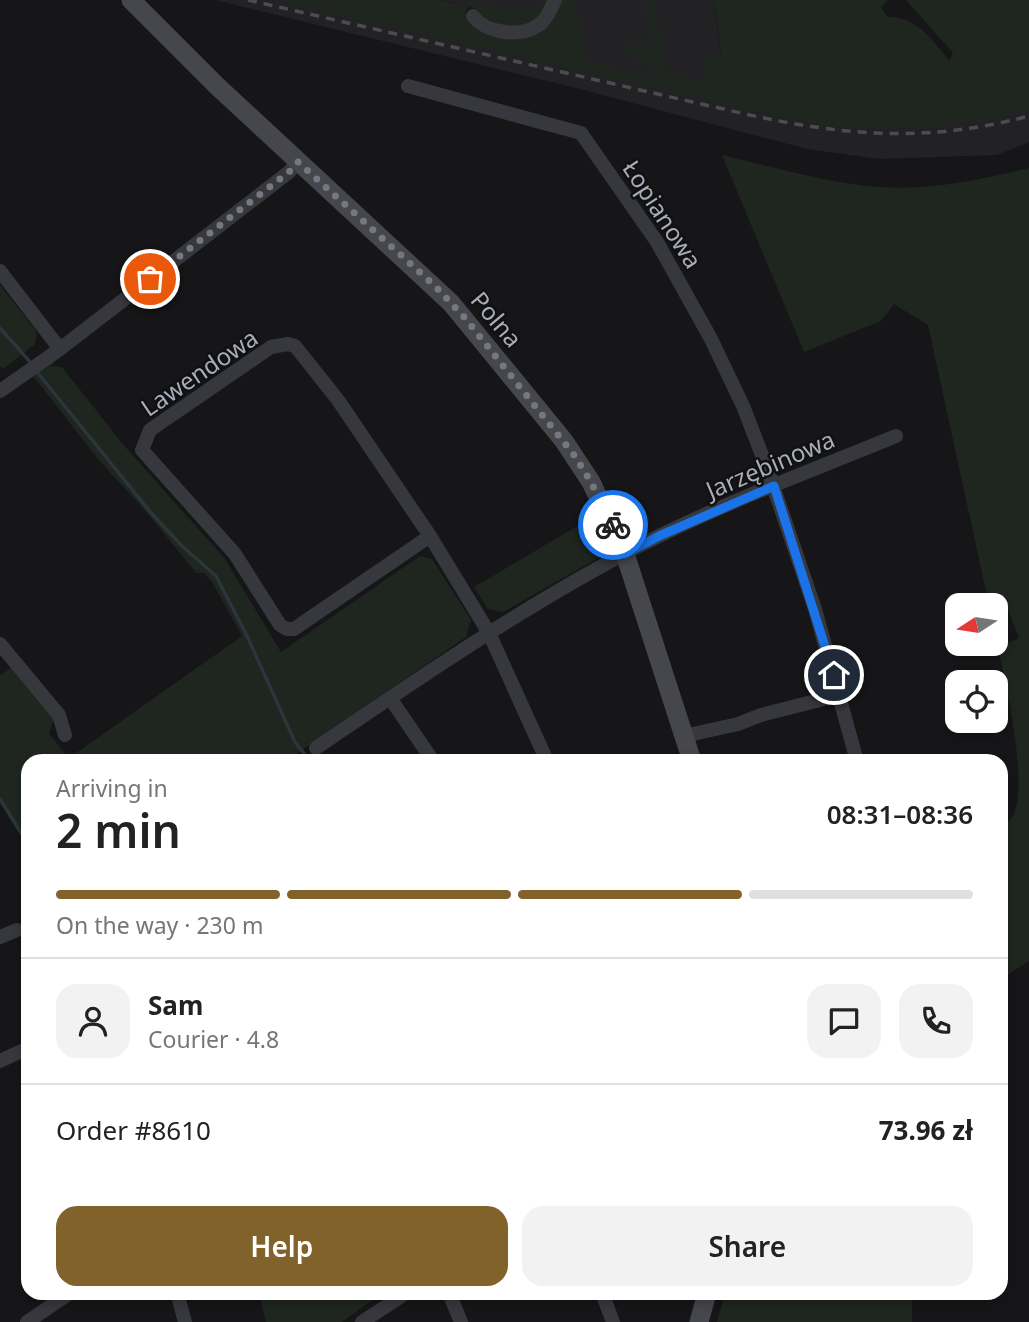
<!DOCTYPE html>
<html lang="en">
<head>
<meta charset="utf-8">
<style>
	body { margin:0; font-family:"Noto Sans",sans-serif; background:#f2f2f2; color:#222; height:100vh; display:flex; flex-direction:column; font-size:26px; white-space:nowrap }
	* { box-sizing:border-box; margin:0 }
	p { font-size:23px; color:#767676 }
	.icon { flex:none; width:38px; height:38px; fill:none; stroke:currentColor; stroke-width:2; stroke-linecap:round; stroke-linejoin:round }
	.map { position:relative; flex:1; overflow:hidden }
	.sheet { position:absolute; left:21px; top:754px; width:987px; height:546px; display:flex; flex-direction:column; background:#fff; border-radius:21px; box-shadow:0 4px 10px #0003 }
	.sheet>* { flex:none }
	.needle { width:46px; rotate:258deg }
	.controls { position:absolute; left:945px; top:593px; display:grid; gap:14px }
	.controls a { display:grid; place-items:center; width:63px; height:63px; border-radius:14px; background:#fff; box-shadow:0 4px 10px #0003; font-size:35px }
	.pin { position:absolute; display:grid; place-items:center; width:60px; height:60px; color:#fff; margin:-30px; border:4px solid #fff; border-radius:50%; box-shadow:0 2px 7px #0007 }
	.courier { position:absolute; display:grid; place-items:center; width:70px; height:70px; margin:-35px; border:5px solid #1a73e8; border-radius:50%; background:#fff; color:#222; box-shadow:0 2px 9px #0007 }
	.overview em { font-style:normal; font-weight:600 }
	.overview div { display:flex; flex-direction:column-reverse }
	.overview { display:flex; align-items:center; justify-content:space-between; height:119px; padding:0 35px }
	h1 { font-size:46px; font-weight:600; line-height:52px }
	.bar { display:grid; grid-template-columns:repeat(4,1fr); gap:10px 7px; align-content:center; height:84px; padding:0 35px }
	.bar i { height:9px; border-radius:5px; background:#e0e0e0 }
	.bar .on { background:#80622a }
	.bar p { grid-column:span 4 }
	.line { display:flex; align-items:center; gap:18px; padding:0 35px; border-top:2px solid #e0e0e0 }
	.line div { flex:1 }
	.round { display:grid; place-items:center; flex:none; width:74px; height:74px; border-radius:21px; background:#f2f2f2 }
	.cta { display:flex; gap:14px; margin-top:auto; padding:14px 35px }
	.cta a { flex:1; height:80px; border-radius:21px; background:#80622a; color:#fff; font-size:28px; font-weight:600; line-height:80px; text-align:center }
	.cta a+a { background:#f2f2f2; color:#222 }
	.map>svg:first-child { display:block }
	.built { fill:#222225 }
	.green { fill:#1e261f }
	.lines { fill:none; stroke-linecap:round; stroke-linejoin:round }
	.stream { stroke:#2c353c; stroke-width:3.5 }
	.street { stroke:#37383d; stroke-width:14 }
	.secondary { stroke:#45474d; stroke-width:19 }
	.rail { stroke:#4a4c52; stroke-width:3.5; stroke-dasharray:9 7; stroke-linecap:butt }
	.done { stroke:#757880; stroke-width:7; stroke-dasharray:0 12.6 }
	.route { stroke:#1a73e8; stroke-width:9 }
	.labels { text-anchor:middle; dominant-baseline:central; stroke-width:5; stroke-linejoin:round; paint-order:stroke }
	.street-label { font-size:24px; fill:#a8adb8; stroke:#111113 }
</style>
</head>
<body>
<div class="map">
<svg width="1029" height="1322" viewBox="0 0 1029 1322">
	<rect width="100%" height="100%" fill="#161618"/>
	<path class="built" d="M215,0h71l290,65 -5,-65h143l12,96 303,3v43l-32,13 -118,4 -72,-10 -231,-61z
		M440,0h117l-29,21z"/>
	<path class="green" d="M275,0h164l30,7 -4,5 3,6 58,14 36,-32h13l11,61 65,17 2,-8 -7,-3 -1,-4 -16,-6 -4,-12 26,-4 -7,-41h9l13,72 25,7 15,1 -1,-24 16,-3 -7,-53h174l-7,7 6,10c30,-1 44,22 62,43l4,-7 -47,-53h123v110c-57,14 -113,19 -171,20l-1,-2 -51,-5z
		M476,0c17,8 47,10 68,6v-6h6l-17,27h-41l-17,-12z
		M722,155c52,12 105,28 158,32 46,4 104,-8 149,-19v793l-28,18v-152c4,-3 10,-7 12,-11 16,-32 -7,-130 -15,-168l21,-10 -11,-28 -12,5v-9l-7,-1 -61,-280 -34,-21 -13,17 -77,31z
		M0,285l37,47 -2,12 -32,25 -3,-3z
		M62,353l-11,13 11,1 59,75 104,117 56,93 139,-96 12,3 39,61 -5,17 -177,122 1,2h-262v86l-28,-44v-127l12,-9 42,51 -5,16 20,24 173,-122 -30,-54 -8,-9h-8l-47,-58 -51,-56 -65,-83z
		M591,518l13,25 -6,15 -95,54 -15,-3 -14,-22z
		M259,1293h123l-40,29h-76z
		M725,1293h187v29h-195z"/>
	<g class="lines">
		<path class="stream" d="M0,328l31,35
			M37,372l115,142 30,32 34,30 31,60 48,106 15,19
			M0,799l28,45
			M370,1293l1,5"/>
		<path class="street" d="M473,16c13,18 50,22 67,8 7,-5 11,-16 15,-24
			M408,86l173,47 76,109 54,97 32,67 24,62 48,141 42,152
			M0,271l60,78
			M288,344l7,2 43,54 92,136 -136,93h-7l-7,-4 -45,-71 -93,-104 8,-20 121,-83z
			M0,391l60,-42 229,-177 9,-10
			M430,536l59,97 58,128
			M0,644l59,71 6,20
			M390,698l43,63
			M684,736l54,-12 23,-9 78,-20
			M316,748c106,-72 211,-144 325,-203 82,-42 170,-74 255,-109
			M0,937l17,-7
			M0,1061l28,-13
			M177,1293l8,29
			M449,1293l12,29
			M602,1293l11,29
			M27,1322l43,-29
			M362,1322l44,-29"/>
		<path class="secondary" d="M131,0l86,86 234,217 113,138 27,41 34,72 67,207
			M699,1322l8,-29"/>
		<path class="rail" d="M248,0l497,114c101,22 182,29 284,2"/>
	</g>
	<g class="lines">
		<path class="done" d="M150,279l139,-107 9,-10 137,124 30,32 109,137 17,27 22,43"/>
		<path class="route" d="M613,525l12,29 34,-18 115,-50 60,189"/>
	</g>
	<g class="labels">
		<g class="street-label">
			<text transform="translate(663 214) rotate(57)">Łopianowa</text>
			<text transform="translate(497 319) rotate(50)">Polna</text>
			<text transform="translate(199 372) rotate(-34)">Lawendowa</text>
			<text transform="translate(770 464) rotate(-23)">Jarzębinowa</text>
		</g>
	</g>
</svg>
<div class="controls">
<a><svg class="needle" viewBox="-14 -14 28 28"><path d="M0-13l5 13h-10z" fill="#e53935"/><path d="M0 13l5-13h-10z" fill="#767676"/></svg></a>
<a><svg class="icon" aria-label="locate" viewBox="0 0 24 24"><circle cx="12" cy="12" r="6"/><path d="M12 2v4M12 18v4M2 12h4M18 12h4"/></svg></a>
</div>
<div class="pin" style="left:150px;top:279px;background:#ea580c"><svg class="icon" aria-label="bag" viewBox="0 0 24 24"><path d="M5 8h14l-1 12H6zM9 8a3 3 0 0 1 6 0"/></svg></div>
<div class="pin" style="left:834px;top:675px;background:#1f2937"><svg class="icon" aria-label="home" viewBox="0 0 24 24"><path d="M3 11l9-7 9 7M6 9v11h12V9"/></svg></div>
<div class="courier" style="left:613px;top:525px"><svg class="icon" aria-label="bike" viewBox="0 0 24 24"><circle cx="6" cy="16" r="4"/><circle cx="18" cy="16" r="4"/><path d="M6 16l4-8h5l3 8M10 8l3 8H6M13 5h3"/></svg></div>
<section class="sheet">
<div class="overview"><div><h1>2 min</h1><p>Arriving in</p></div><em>08:31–08:36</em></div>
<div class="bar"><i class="on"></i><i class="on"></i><i class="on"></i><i></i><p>On the way · 230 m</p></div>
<div class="line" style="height:126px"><a class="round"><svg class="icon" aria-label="person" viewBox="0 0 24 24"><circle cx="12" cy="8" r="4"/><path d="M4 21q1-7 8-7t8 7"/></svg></a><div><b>Sam</b><p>Courier · 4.8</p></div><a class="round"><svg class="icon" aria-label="chat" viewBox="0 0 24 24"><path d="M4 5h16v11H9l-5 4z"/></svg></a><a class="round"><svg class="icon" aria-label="phone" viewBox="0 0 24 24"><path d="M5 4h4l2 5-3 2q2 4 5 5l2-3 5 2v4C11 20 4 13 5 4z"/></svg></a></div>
<div class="line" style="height:91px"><div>Order #8610</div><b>73.96 zł</b></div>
<div class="cta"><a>Help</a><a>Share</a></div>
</section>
</div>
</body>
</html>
